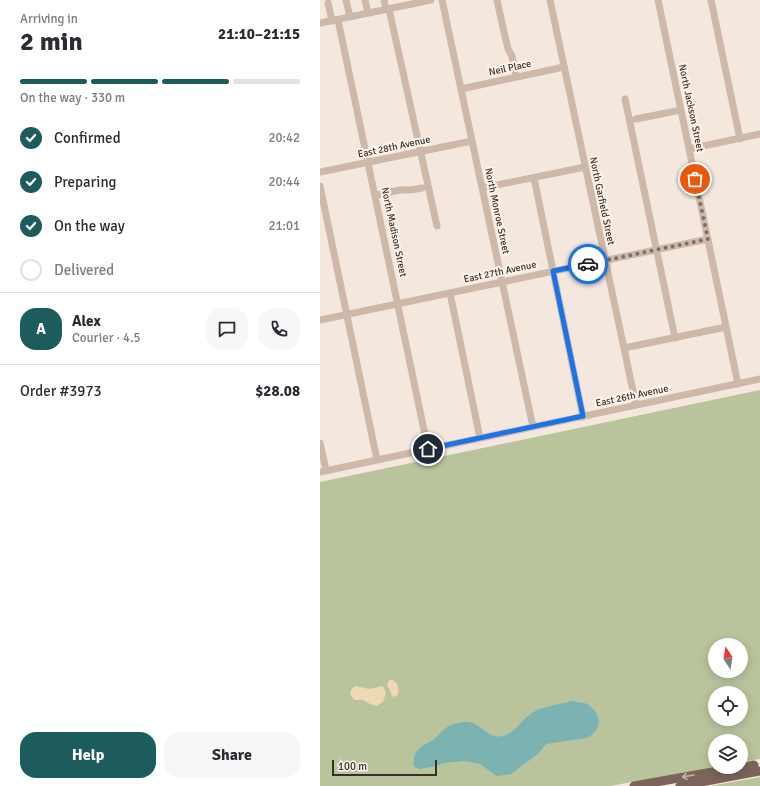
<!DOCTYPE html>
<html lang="en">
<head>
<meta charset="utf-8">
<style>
	body { margin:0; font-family:Signika,sans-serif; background:#f7f7f7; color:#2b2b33; height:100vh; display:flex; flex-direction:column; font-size:15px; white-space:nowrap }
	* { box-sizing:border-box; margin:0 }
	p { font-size:13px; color:#7c7c81 }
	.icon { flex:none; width:22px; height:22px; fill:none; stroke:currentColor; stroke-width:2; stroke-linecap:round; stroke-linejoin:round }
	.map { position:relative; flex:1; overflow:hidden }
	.drawer { display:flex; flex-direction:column; background:#fff; width:320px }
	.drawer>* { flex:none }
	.needle { width:26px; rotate:348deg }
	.tools { position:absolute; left:388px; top:638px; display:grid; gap:8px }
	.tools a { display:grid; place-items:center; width:40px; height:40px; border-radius:50%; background:#fff; box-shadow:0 2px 10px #0003; font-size:20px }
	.scale { position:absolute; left:12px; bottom:10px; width:105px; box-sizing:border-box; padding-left:4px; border:2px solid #3a2e29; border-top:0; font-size:11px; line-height:14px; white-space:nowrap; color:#3a2e29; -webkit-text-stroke:3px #fbf3eb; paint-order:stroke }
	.pin { position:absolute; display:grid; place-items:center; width:34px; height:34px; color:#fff; margin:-17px; border:2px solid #fff; border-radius:50%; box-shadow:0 1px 4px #0007 }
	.courier { position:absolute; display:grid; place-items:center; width:40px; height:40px; margin:-20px; border:3px solid #1a73e8; border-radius:50%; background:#fff; color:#222; box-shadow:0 1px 5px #0007 }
	.overview em { font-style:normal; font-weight:700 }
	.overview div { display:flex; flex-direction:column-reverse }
	.overview { display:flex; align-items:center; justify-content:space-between; height:68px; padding:0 20px }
	h1 { font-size:26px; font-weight:700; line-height:30px }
	.bar { display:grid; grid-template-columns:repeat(4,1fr); gap:6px 4px; align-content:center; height:48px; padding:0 20px }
	.bar i { height:5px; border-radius:3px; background:#e1e1e2 }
	.bar .on { background:#1c5c5d }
	.bar p { grid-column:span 4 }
	.line { display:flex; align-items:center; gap:10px; padding:0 20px; border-top:1px solid #e1e1e2 }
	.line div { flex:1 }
	.round { display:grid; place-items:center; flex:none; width:42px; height:42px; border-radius:16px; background:#f7f7f7 }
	ol { padding:0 20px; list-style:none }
	li { display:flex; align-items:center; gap:12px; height:44px }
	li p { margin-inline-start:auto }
	li .icon { padding:4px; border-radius:50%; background:#1c5c5d; color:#fff; stroke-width:4 }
	li:last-child { color:#7c7c81 }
	li i { width:22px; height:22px; border:2px solid #e1e1e2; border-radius:50% }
	.primary-button { display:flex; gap:8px; margin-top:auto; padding:8px 20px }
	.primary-button a { flex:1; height:46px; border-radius:16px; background:#1c5c5d; color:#fff; font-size:16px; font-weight:700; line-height:46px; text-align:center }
	.primary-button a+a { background:#f7f7f7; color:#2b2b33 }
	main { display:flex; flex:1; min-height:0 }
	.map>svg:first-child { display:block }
	.green { fill:#b9c49d; fill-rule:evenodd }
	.sand { fill:#f0d8b4 }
	.water { fill:#7bb2b2 }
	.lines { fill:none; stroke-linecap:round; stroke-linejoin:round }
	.minor { stroke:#cdb8a9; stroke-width:7 }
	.major { stroke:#7c645a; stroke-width:9 }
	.oneway { stroke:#c2b3aa }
	.done { stroke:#7b6f68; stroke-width:4; stroke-dasharray:0 7.2 }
	.route { stroke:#1a73e8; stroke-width:5 }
	.labels { text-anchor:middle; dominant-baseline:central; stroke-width:4; stroke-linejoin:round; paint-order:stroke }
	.street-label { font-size:10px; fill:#3a2e29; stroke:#fbf3eb }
</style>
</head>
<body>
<main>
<section class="drawer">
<div class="overview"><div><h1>2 min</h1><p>Arriving in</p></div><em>21:10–21:15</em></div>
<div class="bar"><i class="on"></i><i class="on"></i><i class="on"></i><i></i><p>On the way · 330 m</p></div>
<ol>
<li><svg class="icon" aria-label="check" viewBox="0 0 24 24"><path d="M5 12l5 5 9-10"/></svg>Confirmed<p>20:42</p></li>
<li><svg class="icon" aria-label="check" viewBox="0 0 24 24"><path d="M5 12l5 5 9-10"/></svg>Preparing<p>20:44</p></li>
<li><svg class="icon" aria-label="check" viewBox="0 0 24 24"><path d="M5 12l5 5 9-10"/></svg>On the way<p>21:01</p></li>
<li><i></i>Delivered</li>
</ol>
<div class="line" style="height:72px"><b class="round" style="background:#1c5c5d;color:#fff">A</b><div><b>Alex</b><p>Courier · 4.5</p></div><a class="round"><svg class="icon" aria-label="chat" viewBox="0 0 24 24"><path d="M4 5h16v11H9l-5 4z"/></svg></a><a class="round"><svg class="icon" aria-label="phone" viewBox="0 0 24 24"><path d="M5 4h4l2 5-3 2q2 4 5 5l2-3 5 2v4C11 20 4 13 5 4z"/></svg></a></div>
<div class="line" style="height:52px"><div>Order #3973</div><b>$28.08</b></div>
<div class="primary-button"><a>Help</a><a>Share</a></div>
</section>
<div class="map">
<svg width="440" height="786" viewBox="0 0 440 786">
	<rect width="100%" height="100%" fill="#f4e8de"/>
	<path class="green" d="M440,390v369l-19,3v-21h-26v26l-105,19h-290v-304zM395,645h26v26h-26zM395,693h26v26h-26z
		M440,777v9h-50z"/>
	<path class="sand" d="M69,680h4c6,5 6,7 5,15l-5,2c-3,-4 -3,-8 -6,-12z
		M35,686l14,3 14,-3 3,7 -3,9 -6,4 -7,-2 -7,-4h-8l-5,-5 1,-5z"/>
	<path class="water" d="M252,701l16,3 8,8 3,8 -1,7 -5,7 -6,4 -41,6 -7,9 -28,21 -14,2 -17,-12 -16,-3 -19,2 -13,4 -12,2 -6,-2c-1,-5 0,-11 2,-15 1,-1 4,-4 4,-4 4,-4 9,-5 13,-8 5,-4 9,-9 14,-13 4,-3 14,-5 20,-5 16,1 21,20 39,13 11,-5 15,-14 23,-20 11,-9 29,-10 43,-14z"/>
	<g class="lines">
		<path class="minor" d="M26,0l4,17
			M45,0l3,13
			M64,0l2,9
			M122,0l91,427
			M177,0l7,32 4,17 4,7 4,21
			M230,0l86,405
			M338,0l80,384
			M391,0l29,139
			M8,3l4,18
			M69,9l48,217
			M18,20l90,429
			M0,23l111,-23
			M141,89l103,-22
			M305,99l50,239
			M316,119l45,-9
			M369,149l71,-15
			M0,172l152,-31
			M214,178l49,239
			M0,186l57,274
			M162,188l103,-21
			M56,195l24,-5h11l11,-2
			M130,293l30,145
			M0,320l388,-81
			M304,348l102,-21
			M0,443l6,27
			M0,472l440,-93"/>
		<path class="major" d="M416,769l18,-4
			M314,786l106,-19
			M360,786l80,-15"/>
	</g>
	<defs><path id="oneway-shaft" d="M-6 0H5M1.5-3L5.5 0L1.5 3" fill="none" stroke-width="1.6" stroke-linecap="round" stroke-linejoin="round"/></defs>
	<use class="oneway" href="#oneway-shaft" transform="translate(368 776) rotate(170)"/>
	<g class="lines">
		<path class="done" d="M268,264l120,-25 -13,-60"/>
		<path class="route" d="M108,449l155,-33 -30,-145 35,-7"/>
	</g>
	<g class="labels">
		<g class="street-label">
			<text transform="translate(190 68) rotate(-12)">Neil Place</text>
			<text transform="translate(371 108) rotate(78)">North Jackson Street</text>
			<text transform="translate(74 147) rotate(-12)">East 28th Avenue</text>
			<text transform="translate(282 201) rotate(78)">North Garfield Street</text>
			<text transform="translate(177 211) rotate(78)">North Monroe Street</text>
			<text transform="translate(74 232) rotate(78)">North Madison Street</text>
			<text transform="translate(180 272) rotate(-12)">East 27th Avenue</text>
			<text transform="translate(312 396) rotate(-12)">East 26th Avenue</text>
		</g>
	</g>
</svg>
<div class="tools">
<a><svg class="needle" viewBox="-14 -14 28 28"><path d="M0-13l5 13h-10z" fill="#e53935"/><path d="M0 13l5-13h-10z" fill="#7c7c81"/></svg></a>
<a><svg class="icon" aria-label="locate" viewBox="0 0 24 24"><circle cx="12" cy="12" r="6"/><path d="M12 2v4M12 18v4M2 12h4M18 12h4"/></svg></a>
<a><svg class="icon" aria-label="layers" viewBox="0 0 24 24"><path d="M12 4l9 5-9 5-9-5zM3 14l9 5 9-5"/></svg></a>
</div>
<div class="scale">100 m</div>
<div class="pin" style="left:375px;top:179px;background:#ea580c"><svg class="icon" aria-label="bag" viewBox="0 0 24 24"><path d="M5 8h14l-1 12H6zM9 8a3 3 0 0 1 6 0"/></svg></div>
<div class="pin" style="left:108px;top:449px;background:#1f2937"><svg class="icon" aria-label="home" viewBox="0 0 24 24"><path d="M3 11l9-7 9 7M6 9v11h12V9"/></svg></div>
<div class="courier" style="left:268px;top:264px"><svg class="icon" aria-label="car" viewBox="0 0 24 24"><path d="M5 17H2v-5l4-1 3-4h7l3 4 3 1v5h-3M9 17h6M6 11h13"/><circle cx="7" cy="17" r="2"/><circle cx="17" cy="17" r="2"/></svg></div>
</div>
</main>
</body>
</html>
